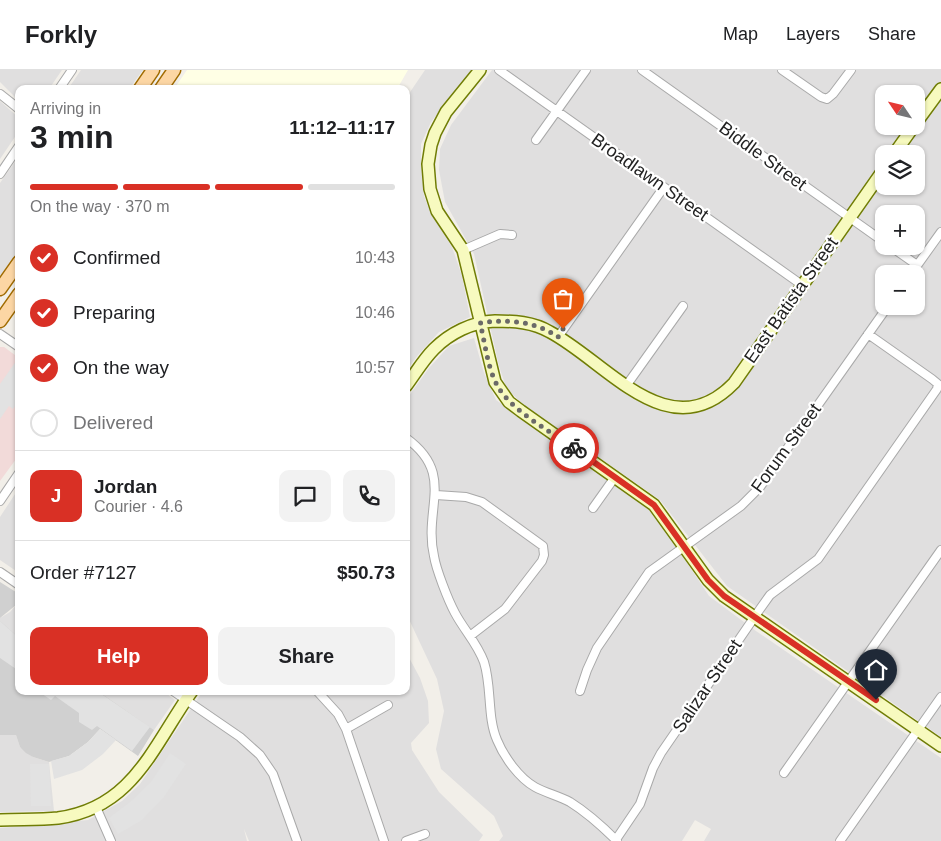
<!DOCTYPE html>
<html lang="en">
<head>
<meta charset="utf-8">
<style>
	body { margin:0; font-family:Helvetica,sans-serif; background:#f2f2f2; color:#202124; height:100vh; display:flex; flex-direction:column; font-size:19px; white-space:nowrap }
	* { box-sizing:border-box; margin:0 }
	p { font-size:16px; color:#757577 }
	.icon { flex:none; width:28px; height:28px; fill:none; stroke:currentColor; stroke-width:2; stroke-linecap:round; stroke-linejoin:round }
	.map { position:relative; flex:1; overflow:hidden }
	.sheet { position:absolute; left:15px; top:15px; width:395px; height:610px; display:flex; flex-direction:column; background:#fff; border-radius:10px; box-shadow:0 1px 4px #0004 }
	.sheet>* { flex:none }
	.needle { width:32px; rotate:305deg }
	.controls { position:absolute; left:875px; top:15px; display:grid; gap:10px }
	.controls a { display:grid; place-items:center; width:50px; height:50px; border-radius:10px; background:#fff; box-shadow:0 1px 4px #0004; font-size:25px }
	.pin { position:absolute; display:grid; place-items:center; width:42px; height:42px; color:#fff; margin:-51px -21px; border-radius:50% 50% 50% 0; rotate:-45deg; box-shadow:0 0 5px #0007 }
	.pin .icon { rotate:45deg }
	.courier { position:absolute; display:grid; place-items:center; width:50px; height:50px; margin:-25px; border:4px solid #d93025; border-radius:50%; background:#fff; color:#222; box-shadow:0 1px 6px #0007 }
	.summary em { font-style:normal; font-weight:700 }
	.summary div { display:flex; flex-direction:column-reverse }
	.summary { display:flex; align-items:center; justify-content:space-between; height:85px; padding:0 15px }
	h1 { font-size:32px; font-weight:700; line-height:38px }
	.bar { display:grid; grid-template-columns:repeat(4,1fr); gap:8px 5px; align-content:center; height:60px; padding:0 15px }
	.bar i { height:6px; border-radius:4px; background:#e0e0e0 }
	.bar .current { background:#d93025 }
	.bar p { grid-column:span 4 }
	.line { display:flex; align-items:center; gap:12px; padding:0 15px; border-top:1px solid #e0e0e0 }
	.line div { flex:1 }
	.round { display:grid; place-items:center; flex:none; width:52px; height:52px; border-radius:10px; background:#f2f2f2 }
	ol { padding:0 15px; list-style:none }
	li { display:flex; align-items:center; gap:15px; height:55px }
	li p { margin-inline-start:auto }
	li .icon { padding:5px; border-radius:50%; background:#d93025; color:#fff; stroke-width:4 }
	li:last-child { color:#757577 }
	li i { width:28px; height:28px; border:2px solid #e0e0e0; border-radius:50% }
	.cta { display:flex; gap:10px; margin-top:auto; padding:10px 15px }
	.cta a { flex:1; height:58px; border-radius:10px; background:#d93025; color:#fff; font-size:20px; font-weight:700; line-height:58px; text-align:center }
	.cta a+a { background:#f2f2f2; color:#202124 }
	header { display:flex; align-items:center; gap:30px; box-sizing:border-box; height:70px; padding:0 25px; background:#fff; border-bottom:1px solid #e0e0e0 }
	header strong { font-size:24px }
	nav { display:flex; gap:28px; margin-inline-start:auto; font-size:18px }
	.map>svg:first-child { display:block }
	.residential { fill:#e0dfdf; fill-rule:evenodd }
	.commercial { fill:#f2dad9 }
	.education { fill:#ffffe5 }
	.religious { fill:#d0d0d0 }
	.parking { fill:#e2e2e2 }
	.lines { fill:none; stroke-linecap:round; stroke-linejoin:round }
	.street-casing { stroke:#a9a9a9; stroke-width:10 }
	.secondary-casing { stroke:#707d05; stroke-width:14 }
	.primary-casing { stroke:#a06b00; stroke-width:15 }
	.street { stroke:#fff; stroke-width:8 }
	.secondary { stroke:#f7fabf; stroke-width:11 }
	.primary { stroke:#fcd6a4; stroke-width:12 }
	.done { stroke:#6b6a68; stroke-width:5; stroke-dasharray:0 9 }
	.route { stroke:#d93025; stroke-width:6 }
	.labels { text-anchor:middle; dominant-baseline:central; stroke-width:4.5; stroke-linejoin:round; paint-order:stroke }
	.street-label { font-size:18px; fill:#222; stroke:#fff }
</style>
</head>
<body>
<header>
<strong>Forkly</strong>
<nav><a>Map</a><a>Layers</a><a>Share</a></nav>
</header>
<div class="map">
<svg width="941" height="771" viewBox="0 0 941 771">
	<rect width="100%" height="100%" fill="#f2efe9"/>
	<path class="residential" d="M0,0h62l-13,19h-30v12l-19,-19z
		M81,0h62l-14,19h-61z
		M425,0h47l-41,52 -10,22v23l3,29 7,18 21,33 10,29 8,41 -31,15 -21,23 -12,16v-273z
		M492,0h449v667l-214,-151 -67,-86 -140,-98 -14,-15 -7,-21 -25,-112 -29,-52 -6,-32 1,-21 11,-24zM884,24h32v32h-32zM884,84h32v32h-32zM884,144h32v32h-32zM884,204h32v32h-32z
		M0,31l19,17v13l-19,28z
		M19,86v95l-19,25v-93z
		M474,268l10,35 12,27 155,111 15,20 43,65 47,35 185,127v83h-237l7,-12 -16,-9 -13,21h-183l4,-5 -9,-20 -53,-47 -5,-20 8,-38 -7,-32 -31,-66v-213l23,-32 20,-22z
		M19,418v85l-19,-13v-43z
		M19,532v36l-13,-10 -6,-7v-3l10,-6z
		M406,582l14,26 8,23 1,22 -18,20 1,7 27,42 44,43 -4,6h-230l-5,-12 3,12h-247v-13l88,-8 34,-19 18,-17 63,-93h203z
		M98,621h65l12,9 -21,30z
		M0,665h16l4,12 13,10 16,5 5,49 -54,1z"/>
	<path class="commercial" d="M0,277h4l15,11v97l-19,26z"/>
	<path class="education" d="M187,0h221l-11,19h-223z"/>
	<path class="religious" d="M0,512l19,12v8l-3,3 -16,13z
		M0,551l19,17v53h79l56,39 -16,26 -38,-27 -12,13 -19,14 -20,6 -16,-5 -7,-4 -6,-6 -4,-12h-16z"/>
	<path class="parking" d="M19,287v44l-6,8 -4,-3 -9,13v-35z
		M0,551l19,17v33l-19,-13z
		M38,621h59l53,36 -18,24 -35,-25 -5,4 -13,-8v-9l-24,-17 -4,4z
		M100,659l16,11 -13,14 -21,16 -28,9 -3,-18 18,-5 19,-14z
		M170,683l16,11 -22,33 -22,23 -24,14 -9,-16 21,-16 21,-20z
		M30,694h19l2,42h-20z"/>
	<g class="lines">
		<g class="street-casing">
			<path id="street" d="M499,0l303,215
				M642,0l242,172
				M782,0l39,27 6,2 6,-5 18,-24
				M59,19l13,-19
				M0,24l19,15
				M536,70l50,-70
				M0,104l19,-28
				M890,176l27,19
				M463,180l37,-16 12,1
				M911,204l30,-42
				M0,264l19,13
				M558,267l106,-150
				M626,316l57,-80
				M406,368c50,36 17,70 28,118 2,13 14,44 21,57 9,17 22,30 29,49 8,25 3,55 13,78 7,17 22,38 38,47 11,6 24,9 35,15 16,10 33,25 47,39
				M436,425l30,2 16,5 61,44 1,9 -2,6 -37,48 -35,27
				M0,431l19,-28
				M593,438l22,-31
				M0,502l19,13
				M173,621l67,46 20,18 13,19 24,67
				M317,621l21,23 8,15 38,112
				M580,621l7,-21 10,-22 52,-76 92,-66 19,-19 128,-181
				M346,659l42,-24
				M784,703l157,-223
				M96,737l15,34
				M406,771l19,-7
				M615,771l25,-37 13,-36 8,-15 99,-144 10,-14 48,-36 119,-170 1,-5 -6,-5 -64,-45
				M840,771l101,-144"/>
		</g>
		<g class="secondary-casing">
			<path id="secondary" d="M480,0l-34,42 -11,21 -4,12 -3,19 2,25 7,22 26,39 32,132 14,20 12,9 133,94 54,75 16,16 217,150
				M916,53l25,-34
				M894,84l20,-28
				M406,316c9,-12 17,-26 28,-37 16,-16 38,-27 61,-28 19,0 38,1 55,11 57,30 119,118 184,51l150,-214
				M0,750c19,-1 39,0 58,-2 75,-10 95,-72 134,-127"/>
		</g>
		<g class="primary-casing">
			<path id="primary" d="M140,19l13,-19
				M161,19l13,-19
				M0,219l19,-27
				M0,251l19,-27"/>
		</g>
		<use href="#street" class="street"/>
		<use href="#secondary" class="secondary"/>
		<use href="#primary" class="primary"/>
	</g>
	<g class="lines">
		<path class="done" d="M563,259l-5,8c-23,-16 -51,-18 -78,-14 5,19 7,42 16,60 12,26 54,48 78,65"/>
		<path class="route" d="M574,378l80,57 54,75 16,16 152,104"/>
	</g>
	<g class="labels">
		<g class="street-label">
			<text transform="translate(763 86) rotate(36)">Biddle Street</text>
			<text transform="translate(650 107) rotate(35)">Broadlawn Street</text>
			<text transform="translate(791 230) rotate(-55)">East Batista Street</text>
			<text transform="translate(786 378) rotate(-54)">Forum Street</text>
			<text transform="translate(707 616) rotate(-56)">Salizar Street</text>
		</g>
	</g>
</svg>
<div class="controls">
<a><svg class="needle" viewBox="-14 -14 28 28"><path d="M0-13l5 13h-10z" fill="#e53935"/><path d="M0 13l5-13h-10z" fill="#757577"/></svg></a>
<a><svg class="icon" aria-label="layers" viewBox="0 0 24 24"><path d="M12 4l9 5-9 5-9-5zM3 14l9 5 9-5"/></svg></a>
<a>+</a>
<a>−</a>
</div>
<div class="pin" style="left:563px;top:259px;background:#ea580c"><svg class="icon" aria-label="bag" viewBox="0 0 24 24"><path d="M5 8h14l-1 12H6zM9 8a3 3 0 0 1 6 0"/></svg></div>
<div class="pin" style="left:876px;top:630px;background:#1f2937"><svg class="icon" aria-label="home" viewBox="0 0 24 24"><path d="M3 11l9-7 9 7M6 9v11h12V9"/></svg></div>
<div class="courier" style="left:574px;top:378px"><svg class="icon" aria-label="bike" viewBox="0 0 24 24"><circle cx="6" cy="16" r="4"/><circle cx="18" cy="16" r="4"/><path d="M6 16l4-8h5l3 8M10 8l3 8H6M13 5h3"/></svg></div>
<section class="sheet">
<div class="summary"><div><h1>3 min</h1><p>Arriving in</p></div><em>11:12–11:17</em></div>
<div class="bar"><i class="current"></i><i class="current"></i><i class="current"></i><i></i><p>On the way · 370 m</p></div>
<ol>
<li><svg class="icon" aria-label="check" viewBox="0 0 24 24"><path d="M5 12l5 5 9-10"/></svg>Confirmed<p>10:43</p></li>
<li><svg class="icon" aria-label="check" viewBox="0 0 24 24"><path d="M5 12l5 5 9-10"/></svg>Preparing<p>10:46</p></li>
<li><svg class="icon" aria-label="check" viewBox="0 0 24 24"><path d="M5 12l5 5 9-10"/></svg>On the way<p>10:57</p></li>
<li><i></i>Delivered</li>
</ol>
<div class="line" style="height:90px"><b class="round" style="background:#d93025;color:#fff">J</b><div><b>Jordan</b><p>Courier · 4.6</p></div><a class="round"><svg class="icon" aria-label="chat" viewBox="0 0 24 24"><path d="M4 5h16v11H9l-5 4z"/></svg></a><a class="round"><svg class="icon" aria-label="phone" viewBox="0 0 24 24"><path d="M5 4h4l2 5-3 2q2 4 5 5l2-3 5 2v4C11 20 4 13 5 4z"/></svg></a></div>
<div class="line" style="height:65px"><div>Order #7127</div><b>$50.73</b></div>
<div class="cta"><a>Help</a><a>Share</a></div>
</section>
</div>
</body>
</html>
